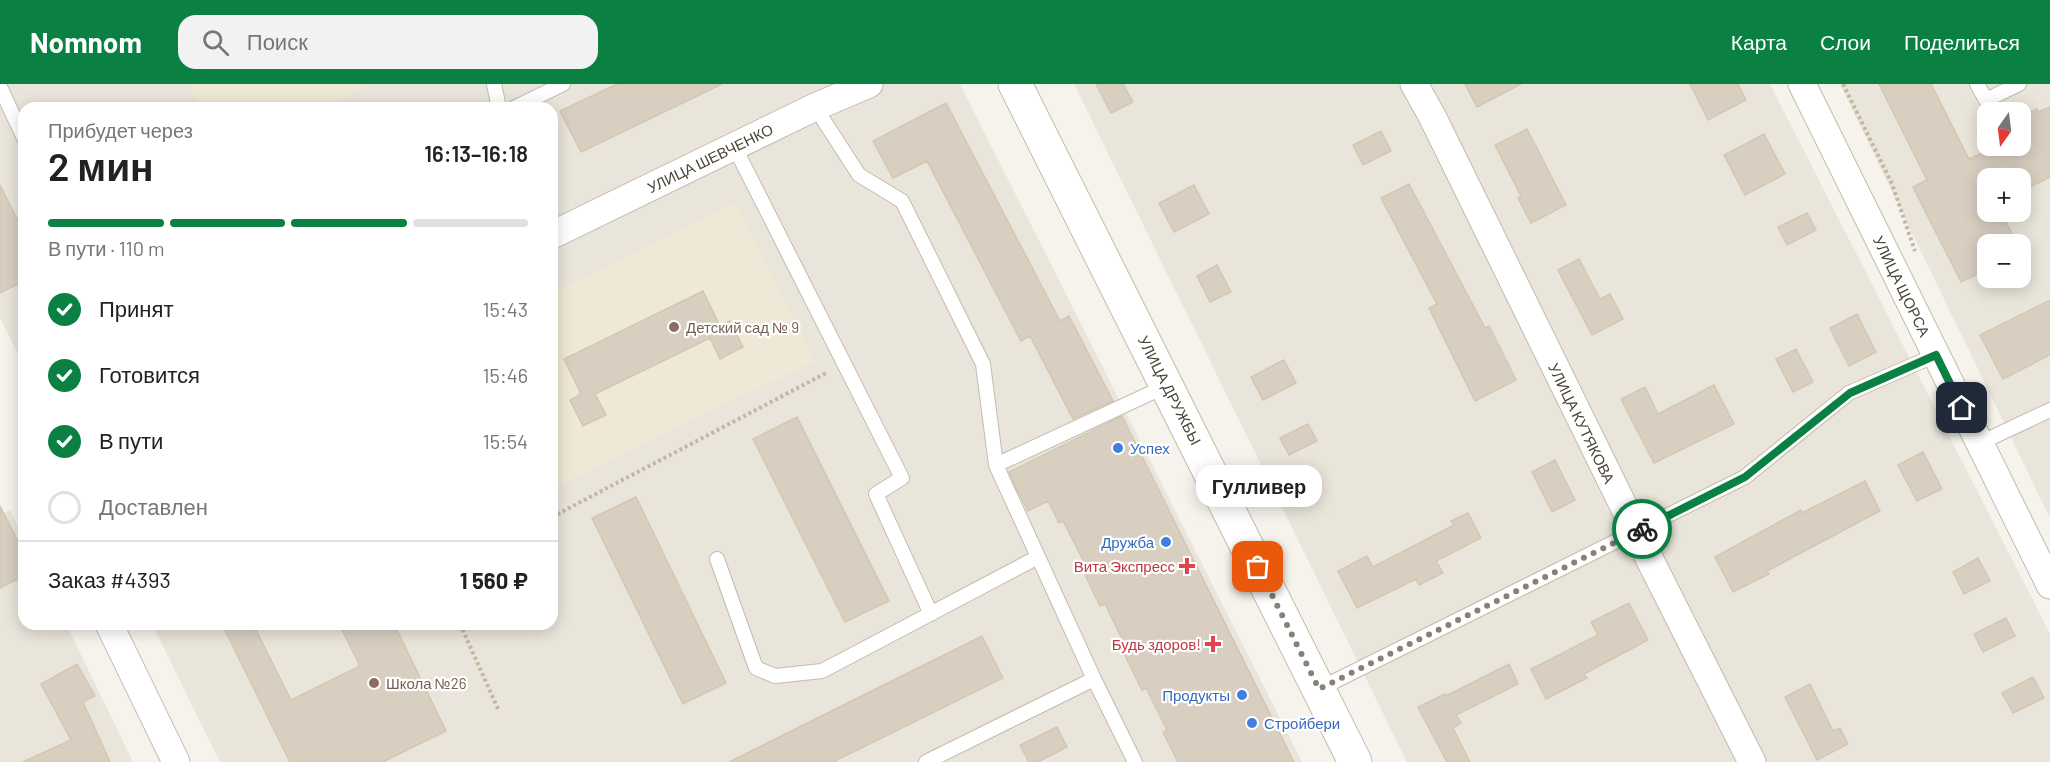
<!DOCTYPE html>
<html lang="ru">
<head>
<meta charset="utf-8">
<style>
	body { margin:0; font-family:Barlow,sans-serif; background:#f2f2f2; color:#222; height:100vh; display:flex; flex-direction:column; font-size:22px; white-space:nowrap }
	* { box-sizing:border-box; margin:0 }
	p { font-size:20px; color:#767676 }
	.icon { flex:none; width:33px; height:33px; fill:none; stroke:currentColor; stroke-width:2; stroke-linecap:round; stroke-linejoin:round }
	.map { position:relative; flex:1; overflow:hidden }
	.sheet { position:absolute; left:18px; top:18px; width:540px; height:528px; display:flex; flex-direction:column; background:#fff; border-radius:18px; box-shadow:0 3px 15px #0003 }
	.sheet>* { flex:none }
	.needle { width:39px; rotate:194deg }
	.fabs { position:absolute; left:1977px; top:18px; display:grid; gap:12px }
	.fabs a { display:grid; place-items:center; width:54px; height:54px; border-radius:12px; background:#fff; box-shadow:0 3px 15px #0003; font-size:30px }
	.pin { position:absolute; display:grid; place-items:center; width:51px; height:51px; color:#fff; margin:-26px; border-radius:12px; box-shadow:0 3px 9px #0006 }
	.courier { position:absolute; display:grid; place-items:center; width:60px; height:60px; margin:-30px; border:4px solid #0b8043; border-radius:50%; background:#fff; color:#222; box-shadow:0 2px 8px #0007 }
	.bubble { position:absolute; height:42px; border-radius:18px; background:#fff; box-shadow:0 3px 15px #0003; font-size:20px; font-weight:600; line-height:42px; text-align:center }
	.summary em { font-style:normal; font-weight:600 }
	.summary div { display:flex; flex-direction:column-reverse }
	.summary { display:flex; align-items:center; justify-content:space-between; height:102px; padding:0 30px }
	h1 { font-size:39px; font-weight:600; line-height:45px }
	.bar { display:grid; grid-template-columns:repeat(4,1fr); gap:9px 6px; align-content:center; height:72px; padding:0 30px }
	.bar i { height:8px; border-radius:4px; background:#e0e0e0 }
	.bar .on { background:#0b8043 }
	.bar p { grid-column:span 4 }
	.line { display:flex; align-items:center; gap:15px; padding:0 30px; border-top:2px solid #e0e0e0 }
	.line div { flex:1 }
	ol { padding:0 30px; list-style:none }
	li { display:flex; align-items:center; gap:18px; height:66px }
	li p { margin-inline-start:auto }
	li .icon { padding:6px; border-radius:50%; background:#0b8043; color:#fff; stroke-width:4 }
	li:last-child { color:#767676 }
	li i { width:33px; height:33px; border:3px solid #e0e0e0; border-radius:50% }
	header { display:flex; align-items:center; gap:36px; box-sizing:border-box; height:84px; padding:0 30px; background:#0b8043; color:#fff }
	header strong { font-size:28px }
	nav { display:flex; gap:33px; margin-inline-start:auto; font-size:21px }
	.search { width:420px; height:54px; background:#f2f2f2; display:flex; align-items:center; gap:15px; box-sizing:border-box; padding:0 21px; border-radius:18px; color:#767676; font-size:22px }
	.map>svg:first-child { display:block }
	.residential { fill:#eae5da; fill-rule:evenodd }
	.education { fill:#efe8d6 }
	.building { fill:#d8cfc1; stroke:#d3c7b4; stroke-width:1.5 }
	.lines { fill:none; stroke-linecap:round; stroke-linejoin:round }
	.service-casing { stroke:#c2bbae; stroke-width:16 }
	.minor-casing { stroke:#c2bbae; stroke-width:29 }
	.tertiary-casing { stroke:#c2bbae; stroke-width:35 }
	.path { stroke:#c4b79f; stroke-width:4; stroke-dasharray:3 3; stroke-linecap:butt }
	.service { stroke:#fff; stroke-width:14 }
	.minor { stroke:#fff; stroke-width:27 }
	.tertiary { stroke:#fff; stroke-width:33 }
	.done { stroke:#878178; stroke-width:6; stroke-dasharray:0 10.8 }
	.route { stroke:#0b8043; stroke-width:8 }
	.education-dot { fill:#8d6e63; stroke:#fff; stroke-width:2 }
	.shop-dot { fill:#3f7fe0; stroke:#fff; stroke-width:2 }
	.health-dot { fill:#e0444e; stroke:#fff; stroke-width:2 }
	.labels { text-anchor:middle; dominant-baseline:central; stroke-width:4.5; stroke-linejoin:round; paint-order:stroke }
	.street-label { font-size:15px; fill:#4b4439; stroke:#fff }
	.education-label { font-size:15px; fill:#785e54; stroke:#fff; text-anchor:start }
	.shop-label { font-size:15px; fill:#366cbe; stroke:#fff; text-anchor:start }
	.health-label { font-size:15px; fill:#be3a42; stroke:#fff; text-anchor:end }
</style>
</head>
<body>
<header>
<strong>Nomnom</strong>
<div class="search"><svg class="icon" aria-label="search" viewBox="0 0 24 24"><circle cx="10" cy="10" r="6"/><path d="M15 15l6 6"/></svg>Поиск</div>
<nav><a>Карта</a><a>Слои</a><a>Поделиться</a></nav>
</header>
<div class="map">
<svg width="2050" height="678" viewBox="0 0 2050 678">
	<rect width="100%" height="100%" fill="#f6f3ec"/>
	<path class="residential" d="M0,0h960l342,678h-1082l-68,-138h400v-516h-528v258l-24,-48z
		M1074,0h696l280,550v128h-643z
		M1840,0h210v434zM1988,28h32v34h-32zM1988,94h32v34h-32zM1988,160h32v34h-32z
		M10,426l14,29v85h42l67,138h-133v-247z"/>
	<path class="education" d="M189,0h183l-48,24h-123z
		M735,118l79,159 -262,128v-196z"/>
	<path class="building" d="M617,0h105l-141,68 -21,-41z
		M1096,0h27l10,18 -22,11z
		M1465,0h56l-44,23z
		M1690,0h48l8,16 -38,20z
		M1879,0h52l38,75 29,-13h22v-29l17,-8 1,3 12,-5v70l-30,15v-14h-32v34h13l16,32h-29v25l-27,13 -48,-95 14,-7z
		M946,19l114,218 9,-5 44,85 -40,18 -43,-83 -9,5 -94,-180 -34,17 -20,-37z
		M1527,45l39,76 -35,18 -13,-25 3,-2 -26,-51z
		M1381,47l10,20 -28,14 -10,-20z
		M1764,50l21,40 -40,21 -21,-40z
		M1409,100l56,106 20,38 4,-2 27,54 -41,21 -46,-93 8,-4 -56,-106z
		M0,101l24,48v48l-24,12z
		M1194,101l15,29 -35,18 -15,-29z
		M1807,129l9,17 -29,15 -9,-18z
		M1579,175l21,40 10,-5 13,25 -31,16 -34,-65z
		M1217,181l14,27 -21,10 -13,-26z
		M703,207l17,35 10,-5 13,26 -23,12 -10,-21 -115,56 11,21 -23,11 -13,-26 11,-6 -17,-35z
		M2050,216v55l-47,24 -23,-44z
		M1857,230l19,38 -27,14 -19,-38z
		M1796,265l17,33 -20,10 -17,-33z
		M1284,276l12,23 -33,17 -12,-23z
		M1714,301l20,39 -80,39 -33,-64 24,-12 13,27z
		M1122,332l172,346h-116l-15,-30 4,-2 -21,-42 -4,2 -22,-45 4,-2 -19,-39 -5,2 -21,-44 4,-2 -20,-39 -4,2 -11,-22 -20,10 -13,-25 -6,-14z
		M797,333l92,184 -44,21 -92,-183z
		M1308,340l9,17 -28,14 -9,-17z
		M1923,368l19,37 -25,12 -19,-36z
		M1555,376l20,40 -23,12 -20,-40z
		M1865,397l15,30 -113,60 2,3 -36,18 -18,-35 86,-47 1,3z
		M636,413l90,186 -43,21 -91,-186z
		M0,422l24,47v23l-24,12z
		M1468,429l13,25 -45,23 7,12 -24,12 -3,-6 -59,29 -19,-37 29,-15 6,11 81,-42 -3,-4z
		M1978,474l12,23 -26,13 -11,-22z
		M1629,519l19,37 -64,34 3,4 -41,21 -15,-30 67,-34 -7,-13z
		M2006,534l9,18 -32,16 -9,-18z
		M222,540h31l38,76 69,-34 -21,-42h55l52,107 -63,31h-93z
		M982,552l21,42 -170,84h-104z
		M77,580l18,32 -12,6 27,60h-87l48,-22 -30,-56z
		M1509,580l9,20 -62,31 5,8 -8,5 17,34h-23l-29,-55 27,-13 1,2z
		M2033,593l11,21 -31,15 -11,-20z
		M1810,600l23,47 7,-3 8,16 -31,16 -32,-63z
		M1057,643l10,20 -29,15h-9l-9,-17z"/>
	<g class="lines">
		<g class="service-casing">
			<path id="service" d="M494,0l5,24
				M1977,0l9,16 33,-16
				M0,3l24,51
				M815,23l44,68 43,26 81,163 13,101 98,214 -168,83
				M514,24l49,-24
				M734,62l168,332 -26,16 55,120
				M1980,359l70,-33
				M996,381l170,-79
				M717,475l39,109 19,8 47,-5 216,-114
				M1094,595l41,83
				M1319,605l426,-212 104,-84 87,-38"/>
		</g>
		<g class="minor-casing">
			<path id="minor" d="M1414,0l18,32 219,446 101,200
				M1802,0l248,501
				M552,151l263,-128 54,-23
				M109,540l67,138"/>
		</g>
		<g class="tertiary-casing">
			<path id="tertiary" d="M1015,0l340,678"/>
		</g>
		<path class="path" d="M1843,0l49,100 23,67
			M552,433l276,-145
			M460,540l39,87"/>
		<use href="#service" class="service"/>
		<use href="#minor" class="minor"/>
		<use href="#tertiary" class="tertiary"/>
	</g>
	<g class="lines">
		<path class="done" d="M1258,483l61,122 323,-160"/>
		<path class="route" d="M1642,445l103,-52 105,-84 86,-38 26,53"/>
	</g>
	<g class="education-dot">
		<circle cx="674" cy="243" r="6"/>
		<circle cx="374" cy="599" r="6"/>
	</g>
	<g class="shop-dot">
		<circle cx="1118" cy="364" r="6"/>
		<circle cx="1166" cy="458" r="6"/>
		<circle cx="1242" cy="611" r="6"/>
		<circle cx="1252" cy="639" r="6"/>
	</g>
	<g class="health-dot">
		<path d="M1184 473h6v6h6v6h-6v6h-6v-6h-6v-6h6z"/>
		<path d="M1210 551h6v6h6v6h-6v6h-6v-6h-6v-6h6z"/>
	</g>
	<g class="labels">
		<g class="street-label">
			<text transform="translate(710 74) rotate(-26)">УЛИЦА ШЕВЧЕНКО</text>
			<text transform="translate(1902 202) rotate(64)">УЛИЦА ЩОРСА</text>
			<text transform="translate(1170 306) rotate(63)">УЛИЦА ДРУЖБЫ</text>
			<text transform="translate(1582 339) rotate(64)">УЛИЦА КУТЯКОВА</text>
		</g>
		<g class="education-label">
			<text x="686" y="243">Детский сад № 9</text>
			<text x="386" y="599">Школа №26</text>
		</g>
		<g class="shop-label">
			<text x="1130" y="364">Успех</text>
			<text x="1154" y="458" text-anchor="end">Дружба</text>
			<text x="1230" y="611" text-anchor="end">Продукты</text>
			<text x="1264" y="639">Стройбери</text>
		</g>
		<g class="health-label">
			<text x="1175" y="482">Вита Экспресс</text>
			<text x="1201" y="560">Будь здоров!</text>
		</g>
	</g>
</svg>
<div class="fabs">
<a><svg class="needle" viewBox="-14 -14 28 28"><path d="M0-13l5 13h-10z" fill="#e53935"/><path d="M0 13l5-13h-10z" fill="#767676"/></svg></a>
<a>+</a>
<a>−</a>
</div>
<div class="pin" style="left:1258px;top:483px;background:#ea580c"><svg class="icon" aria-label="bag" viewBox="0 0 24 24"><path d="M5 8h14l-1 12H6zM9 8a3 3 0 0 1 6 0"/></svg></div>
<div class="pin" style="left:1962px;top:324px;background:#1f2937"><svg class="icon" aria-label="home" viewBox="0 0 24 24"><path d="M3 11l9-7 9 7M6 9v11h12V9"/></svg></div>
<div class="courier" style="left:1642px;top:445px"><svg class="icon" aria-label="bike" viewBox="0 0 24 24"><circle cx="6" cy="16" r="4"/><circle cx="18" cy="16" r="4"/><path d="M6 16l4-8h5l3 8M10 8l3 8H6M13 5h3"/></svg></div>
<div class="bubble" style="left:1196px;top:381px;width:126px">Гулливер</div>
<section class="sheet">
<div class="summary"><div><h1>2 мин</h1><p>Прибудет через</p></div><em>16:13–16:18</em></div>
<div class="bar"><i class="on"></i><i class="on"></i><i class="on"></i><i></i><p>В пути · 110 m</p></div>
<ol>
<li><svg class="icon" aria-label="check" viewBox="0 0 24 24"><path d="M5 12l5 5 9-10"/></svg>Принят<p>15:43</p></li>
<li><svg class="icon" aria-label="check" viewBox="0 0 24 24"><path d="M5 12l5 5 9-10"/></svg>Готовится<p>15:46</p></li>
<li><svg class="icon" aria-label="check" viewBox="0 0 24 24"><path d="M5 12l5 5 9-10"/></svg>В пути<p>15:54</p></li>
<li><i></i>Доставлен</li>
</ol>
<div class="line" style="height:78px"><div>Заказ #4393</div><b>1 560 ₽</b></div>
</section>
</div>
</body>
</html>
